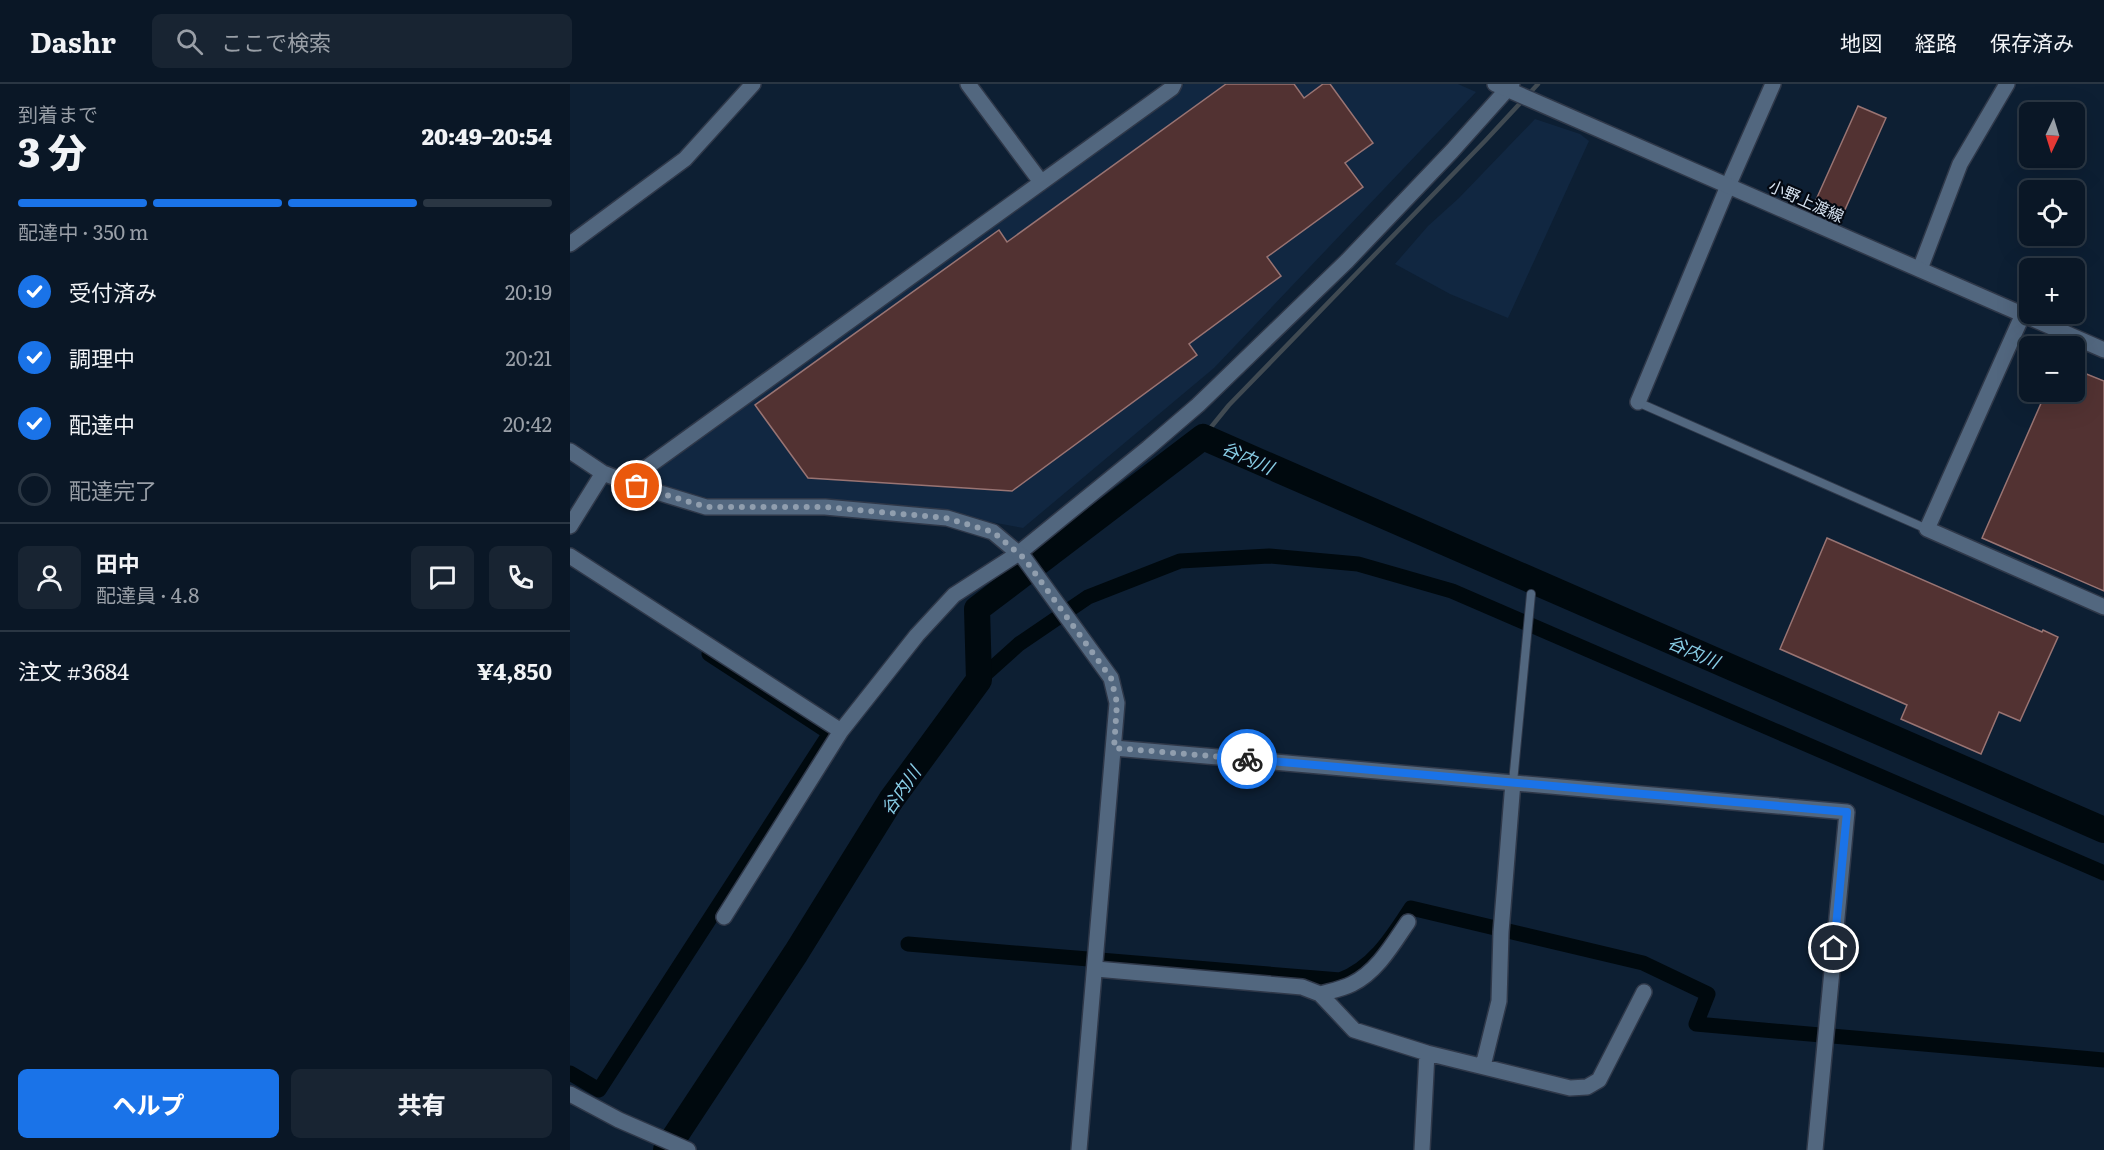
<!DOCTYPE html>
<html lang="ja">
<head>
<meta charset="utf-8">
<style>
	body { margin:0; font-family:Literata,"Noto Sans JP",serif; background:#182432; color:#f1f3f6; height:100vh; display:flex; flex-direction:column; font-size:22px; white-space:nowrap }
	* { box-sizing:border-box; margin:0 }
	p { font-size:20px; color:#999fa7 }
	.icon { flex:none; width:33px; height:33px; fill:none; stroke:currentColor; stroke-width:2; stroke-linecap:round; stroke-linejoin:round }
	.map { position:relative; flex:1; overflow:hidden }
	.panel { display:flex; flex-direction:column; background:#0a1726; width:570px }
	.panel>* { flex:none }
	.needle { width:39px; rotate:184deg }
	.buttons { position:absolute; left:1449px; top:18px; display:grid; gap:12px }
	.buttons a { display:grid; place-items:center; width:66px; height:66px; border-radius:9px; background:#0a1726; box-shadow:0 6px 24px #0002,0 0 0 2px #2a3643; font-size:30px }
	.pin { position:absolute; display:grid; place-items:center; width:51px; height:51px; color:#fff; margin:-26px; border:3px solid #fff; border-radius:50%; box-shadow:0 2px 6px #0007 }
	.courier { position:absolute; display:grid; place-items:center; width:60px; height:60px; margin:-30px; border:4px solid #1a73e8; border-radius:50%; background:#fff; color:#222; box-shadow:0 2px 8px #0007 }
	.headline em { font-style:normal; font-weight:800 }
	.headline div { display:flex; flex-direction:column-reverse }
	.headline { display:flex; align-items:center; justify-content:space-between; height:102px; padding:0 18px }
	h1 { font-size:39px; font-weight:800; line-height:45px }
	.bar { display:grid; grid-template-columns:repeat(4,1fr); gap:9px 6px; align-content:center; height:72px; padding:0 18px }
	.bar i { height:8px; border-radius:4px; background:#2a3643 }
	.bar .on { background:#1a73e8 }
	.bar p { grid-column:span 4 }
	.line { display:flex; align-items:center; gap:15px; padding:0 18px; border-top:2px solid #2a3643 }
	.line div { flex:1 }
	.round { display:grid; place-items:center; flex:none; width:63px; height:63px; border-radius:9px; background:#182432 }
	ol { padding:0 18px; list-style:none }
	li { display:flex; align-items:center; gap:18px; height:66px }
	li p { margin-inline-start:auto }
	li .icon { padding:6px; border-radius:50%; background:#1a73e8; color:#fff; stroke-width:4 }
	li:last-child { color:#999fa7 }
	li i { width:33px; height:33px; border:3px solid #2a3643; border-radius:50% }
	.cta { display:flex; gap:12px; margin-top:auto; padding:12px 18px }
	.cta a { flex:1; height:69px; border-radius:9px; background:#1a73e8; color:#fff; font-size:24px; font-weight:800; line-height:69px; text-align:center }
	.cta a+a { background:#182432; color:#f1f3f6 }
	header { display:flex; align-items:center; gap:36px; box-sizing:border-box; height:84px; padding:0 30px; background:#0a1726; border-bottom:2px solid #2a3643 }
	header strong { font-size:28px }
	nav { display:flex; gap:33px; margin-inline-start:auto; font-size:21px }
	.search { width:420px; height:54px; background:#182432; display:flex; align-items:center; gap:15px; box-sizing:border-box; padding:0 21px; border-radius:9px; color:#999fa7; font-size:22px }
	main { display:flex; flex:1; min-height:0 }
	.map>svg:first-child { display:block }
	.built { fill:#112741 }
	.lines { fill:none; stroke-linecap:round; stroke-linejoin:round }
	.stream { stroke:#404a52; stroke-width:4.5 }
	.canal { stroke:#00090e; stroke-width:15 }
	.river { stroke:#00090e; stroke-width:26 }
	.building { fill:#523232; stroke:#997473; stroke-width:1.5 }
	.service-casing { stroke:#2f3849; stroke-width:10 }
	.minor-casing { stroke:#2f3849; stroke-width:18 }
	.tertiary-casing { stroke:#2f3849; stroke-width:18 }
	.secondary-casing { stroke:#2f3849; stroke-width:18 }
	.service { stroke:#52677f; stroke-width:8 }
	.minor { stroke:#52677f; stroke-width:15 }
	.tertiary { stroke:#52677f; stroke-width:15 }
	.secondary { stroke:#52677f; stroke-width:15 }
	.done { stroke:#909eae; stroke-width:6; stroke-dasharray:0 10.8 }
	.route { stroke:#1a73e8; stroke-width:8 }
	.labels { text-anchor:middle; dominant-baseline:central; stroke-width:4.5; stroke-linejoin:round; paint-order:stroke }
	.street-label { font-size:16px; fill:#d6e2f0; stroke:#030811 }
	.water-label { font-size:18px; font-style:italic; fill:#88cde5; stroke:#030811 }
</style>
</head>
<body>
<header>
<strong>Dashr</strong>
<div class="search"><svg class="icon" aria-label="search" viewBox="0 0 24 24"><circle cx="10" cy="10" r="6"/><path d="M15 15l6 6"/></svg>ここで検索</div>
<nav><a>地図</a><a>経路</a><a>保存済み</a></nav>
</header>
<main>
<section class="panel">
<div class="headline"><div><h1>3 分</h1><p>到着まで</p></div><em>20:49–20:54</em></div>
<div class="bar"><i class="on"></i><i class="on"></i><i class="on"></i><i></i><p>配達中 · 350 m</p></div>
<ol>
<li><svg class="icon" aria-label="check" viewBox="0 0 24 24"><path d="M5 12l5 5 9-10"/></svg>受付済み<p>20:19</p></li>
<li><svg class="icon" aria-label="check" viewBox="0 0 24 24"><path d="M5 12l5 5 9-10"/></svg>調理中<p>20:21</p></li>
<li><svg class="icon" aria-label="check" viewBox="0 0 24 24"><path d="M5 12l5 5 9-10"/></svg>配達中<p>20:42</p></li>
<li><i></i>配達完了</li>
</ol>
<div class="line" style="height:108px"><a class="round"><svg class="icon" aria-label="person" viewBox="0 0 24 24"><circle cx="12" cy="8" r="4"/><path d="M4 21q1-7 8-7t8 7"/></svg></a><div><b>田中</b><p>配達員 · 4.8</p></div><a class="round"><svg class="icon" aria-label="chat" viewBox="0 0 24 24"><path d="M4 5h16v11H9l-5 4z"/></svg></a><a class="round"><svg class="icon" aria-label="phone" viewBox="0 0 24 24"><path d="M5 4h4l2 5-3 2q2 4 5 5l2-3 5 2v4C11 20 4 13 5 4z"/></svg></a></div>
<div class="line" style="height:78px"><div>注文 #3684</div><b>¥4,850</b></div>
<div class="cta"><a>ヘルプ</a><a>共有</a></div>
</section>
<div class="map">
<svg width="1534" height="1066" viewBox="0 0 1534 1066">
	<rect width="100%" height="100%" fill="#0d1f33"/>
	<path class="built" d="M614,0h274l18,8 -262,276 -191,160 -132,-24 -177,-4 -57,-16v-15z
		M965,35l45,15 9,7 -81,177 -58,-24 -55,-30 33,-38 31,-28z"/>
	<g class="lines">
		<path class="stream" d="M633,353l26,-32 256,-264 53,-57"/>
		<path class="canal" d="M409,596l40,-36 69,-47 92,-36 89,-5 89,8 94,27 652,282
			M338,860l432,36c34,-13 52,-43 71,-72l232,55 65,31 -12,30 408,36
			M0,989l29,17 231,-357 -121,-79"/>
		<path class="river" d="M96,1066l130,-197 95,-153 88,-120 -2,-71 226,-172 901,393"/>
	</g>
	<path class="building" d="M656,0h68l10,14 19,-14h7l43,59 -28,20 18,24 -96,70 14,19 -92,68 8,11 -185,136 -204,-13 -53,-73 244,-175 8,12z
		M1288,22l28,12 -43,96 -28,-12z
		M1504,285l30,12v210l-122,-53 64,-146h28z
		M1257,454l215,94 1,-2 15,7 -38,84 -21,-9 -18,42 -80,-35 6,-14 -127,-56z"/>
	<g class="lines">
		<g class="service-casing">
			<path id="service" d="M1065,317l292,128
				M943,698l18,-188"/>
		</g>
		<g class="minor-casing">
			<path id="minor" d="M398,0l73,98
				M0,160l115,-85 68,-75
				M1350,185l40,-105 47,-80
				M1453,230l-96,215 177,78
				M1068,318l90,-216 45,-102
				M0,367l33,22 34,13 2,-13 533,-385 2,-4
				M0,442l33,-53
				M0,472l271,175
				M544,664l733,64 -32,338
				M154,833l117,-186 76,-96 37,-40 65,-42 129,-105 50,-43 149,-144 105,-110 60,-67
				M526,885l206,18 18,7 34,36 73,23 143,35 17,-1 12,-7 45,-88
				M750,910c11,-3 22,-5 32,-10 25,-12 41,-40 56,-62
				M913,982l16,-65 2,-69 12,-150
				M0,1010l49,26 69,30
				M852,1066l5,-97"/>
		</g>
		<g class="tertiary-casing">
			<path id="tertiary" d="M67,402l69,21h119l122,11 46,14 31,26 87,120 6,25 -38,447"/>
		</g>
		<g class="secondary-casing">
			<path id="secondary" d="M925,0l609,266"/>
		</g>
		<use href="#service" class="service"/>
		<use href="#minor" class="minor"/>
		<use href="#tertiary" class="tertiary"/>
		<use href="#secondary" class="secondary"/>
	</g>
	<g class="lines">
		<path class="done" d="M67,402l69,21h119l121,11 47,14 31,26 87,120 6,25 -3,45 133,11"/>
		<path class="route" d="M677,675l600,53 -13,136"/>
	</g>
	<g class="labels">
		<g class="street-label">
			<text transform="translate(1237 116) rotate(24)">小野上渡線</text>
		</g>
		<g class="water-label">
			<text transform="translate(678 373) rotate(24)">谷内川</text>
			<text transform="translate(1124 567) rotate(24)">谷内川</text>
			<text transform="translate(330 706) rotate(-55)">谷内川</text>
		</g>
	</g>
</svg>
<div class="buttons">
<a><svg class="needle" viewBox="-14 -14 28 28"><path d="M0-13l5 13h-10z" fill="#e53935"/><path d="M0 13l5-13h-10z" fill="#999fa7"/></svg></a>
<a><svg class="icon" aria-label="locate" viewBox="0 0 24 24"><circle cx="12" cy="12" r="6"/><path d="M12 2v4M12 18v4M2 12h4M18 12h4"/></svg></a>
<a>+</a>
<a>−</a>
</div>
<div class="pin" style="left:67px;top:402px;background:#ea580c"><svg class="icon" aria-label="bag" viewBox="0 0 24 24"><path d="M5 8h14l-1 12H6zM9 8a3 3 0 0 1 6 0"/></svg></div>
<div class="pin" style="left:1264px;top:864px;background:#1f2937"><svg class="icon" aria-label="home" viewBox="0 0 24 24"><path d="M3 11l9-7 9 7M6 9v11h12V9"/></svg></div>
<div class="courier" style="left:677px;top:675px"><svg class="icon" aria-label="bike" viewBox="0 0 24 24"><circle cx="6" cy="16" r="4"/><circle cx="18" cy="16" r="4"/><path d="M6 16l4-8h5l3 8M10 8l3 8H6M13 5h3"/></svg></div>
</div>
</main>
</body>
</html>
